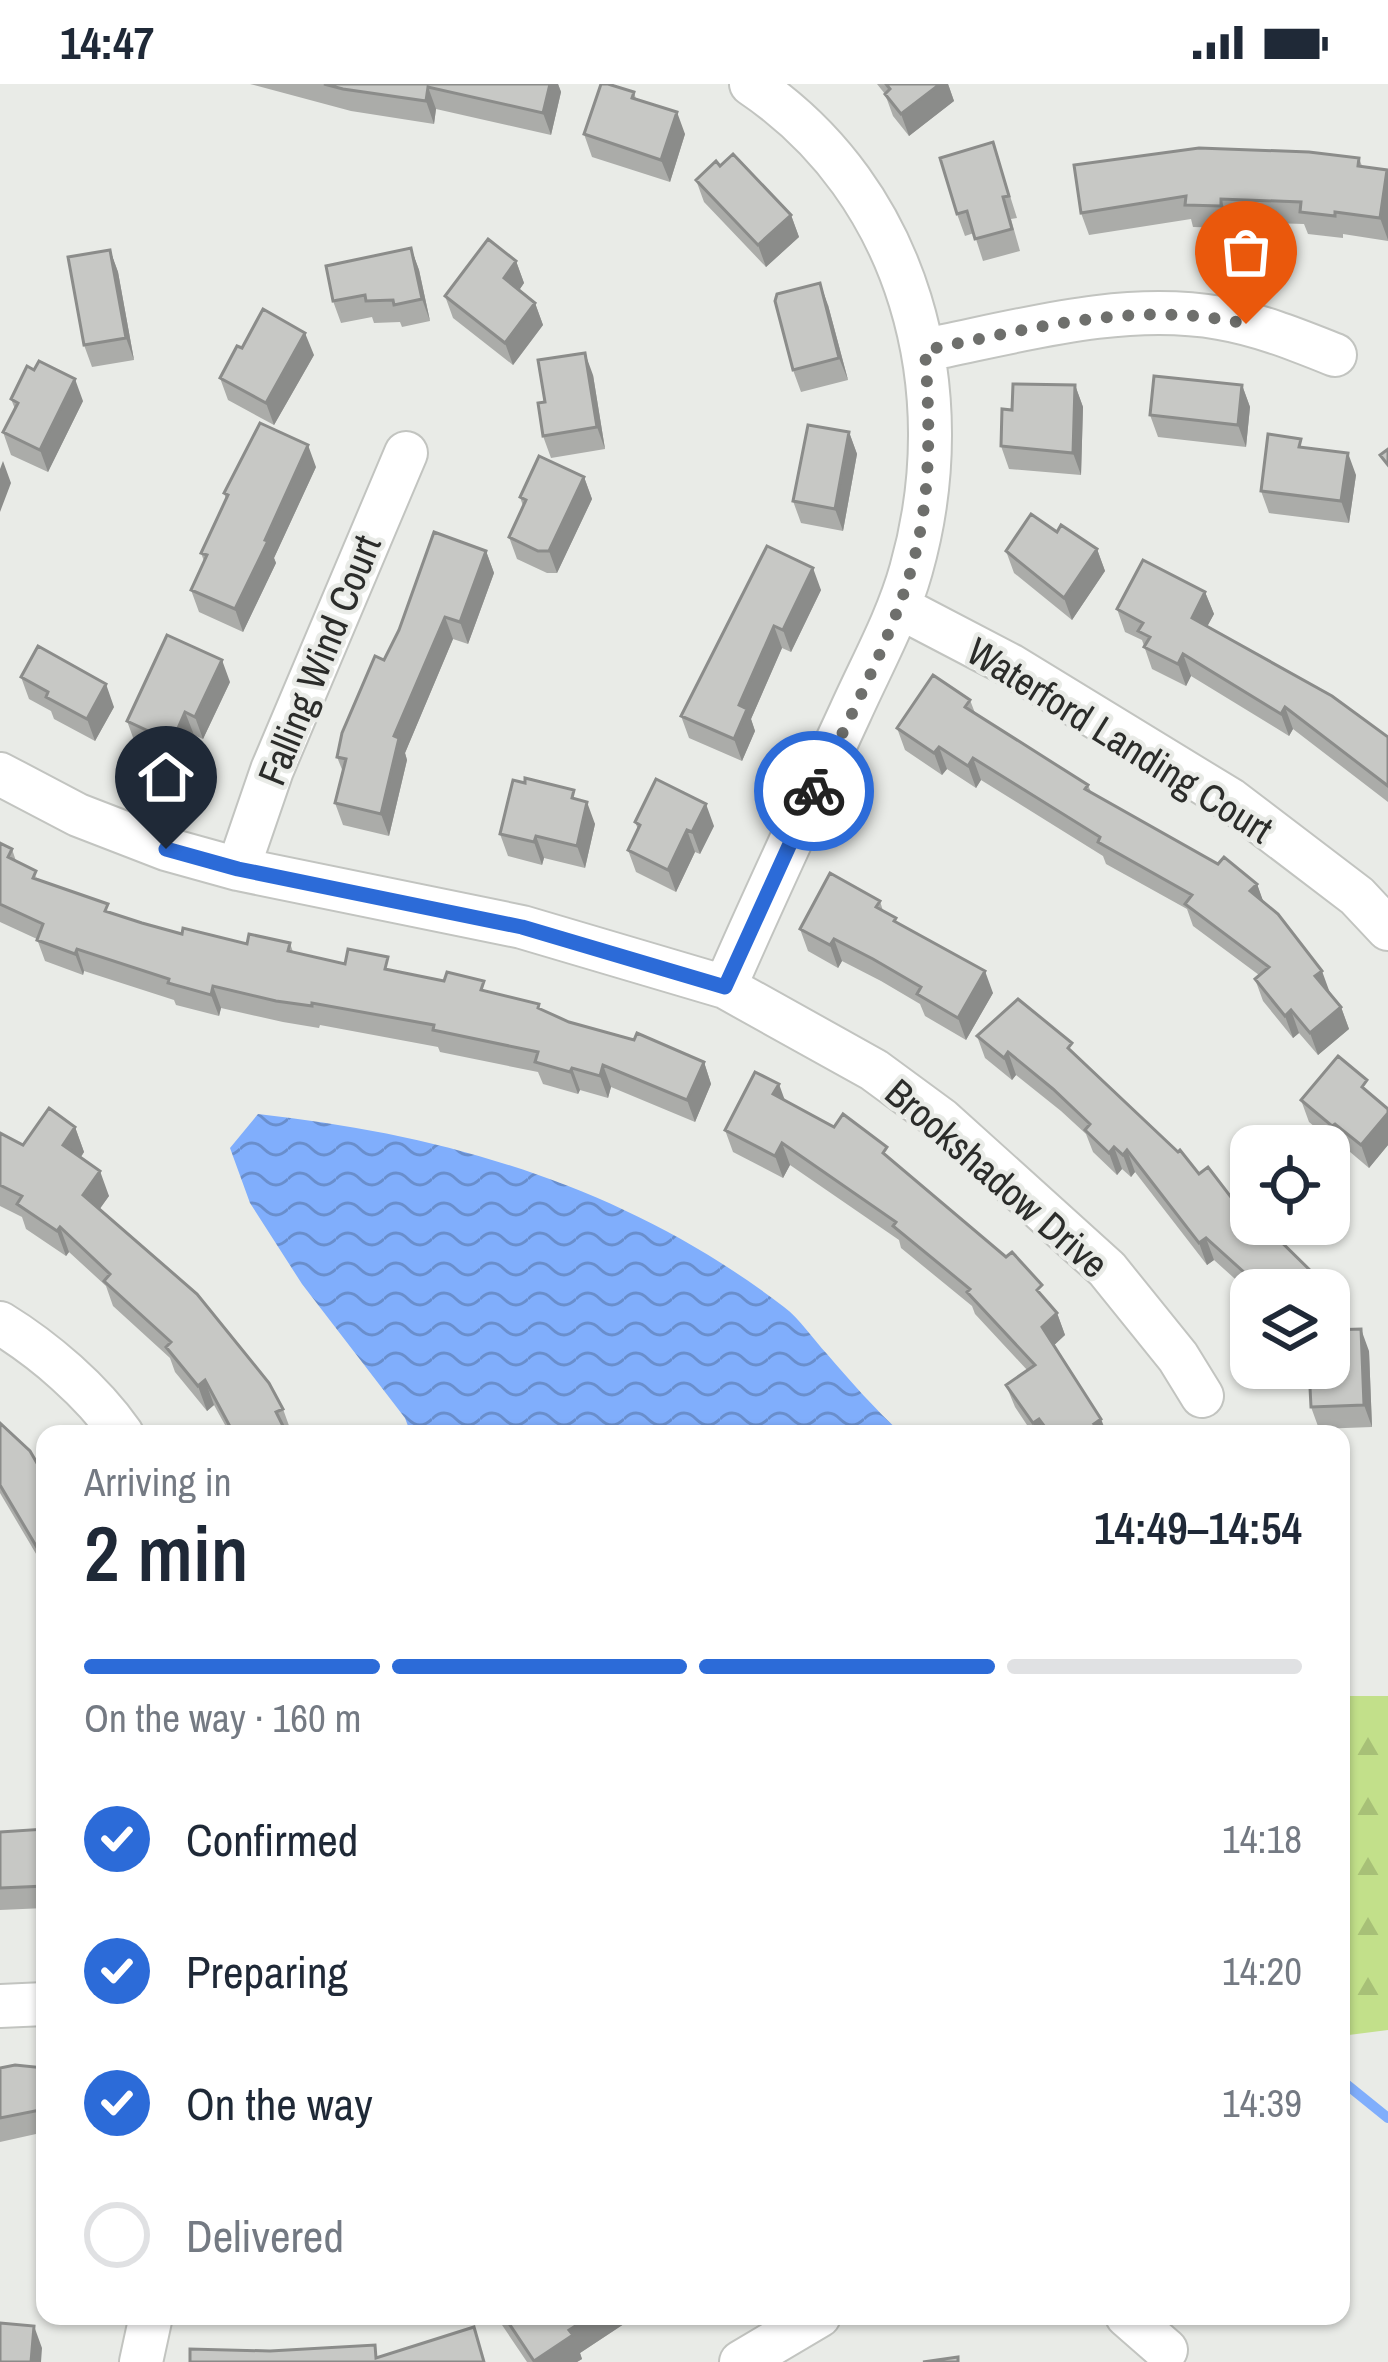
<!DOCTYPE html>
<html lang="en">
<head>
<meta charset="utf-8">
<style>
	body { margin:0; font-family:"Archivo Narrow",sans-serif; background:#f2f2f3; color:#1f2937; height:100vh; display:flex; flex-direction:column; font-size:45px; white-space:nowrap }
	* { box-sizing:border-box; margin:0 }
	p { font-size:39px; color:#747a83 }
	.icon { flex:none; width:66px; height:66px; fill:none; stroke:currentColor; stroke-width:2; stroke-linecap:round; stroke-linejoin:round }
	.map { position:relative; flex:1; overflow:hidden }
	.details { position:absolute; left:36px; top:1341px; width:1314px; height:900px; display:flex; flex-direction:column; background:#fff; border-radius:24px; box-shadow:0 3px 9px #0004 }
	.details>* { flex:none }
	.fabs { position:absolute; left:1230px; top:1041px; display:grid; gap:24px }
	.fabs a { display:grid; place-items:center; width:120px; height:120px; border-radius:24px; background:#fff; box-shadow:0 3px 9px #0004; font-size:60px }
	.pin { position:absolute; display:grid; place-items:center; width:102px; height:102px; color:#fff; margin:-123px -51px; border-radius:50% 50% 50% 0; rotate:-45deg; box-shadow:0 0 12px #0007 }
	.pin .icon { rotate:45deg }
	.courier { position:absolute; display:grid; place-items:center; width:120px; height:120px; margin:-60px; border:9px solid #2c6bd8; border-radius:50%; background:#fff; color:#222; box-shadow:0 3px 15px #0007 }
	.head em { font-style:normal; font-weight:600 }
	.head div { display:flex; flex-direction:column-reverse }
	.head { display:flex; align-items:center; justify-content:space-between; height:204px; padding:0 48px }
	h1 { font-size:78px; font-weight:600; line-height:90px }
	.bar { display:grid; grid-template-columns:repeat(4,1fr); gap:18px 12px; align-content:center; height:144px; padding:0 48px }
	.bar i { height:15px; border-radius:9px; background:#e0e1e3 }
	.bar .selected { background:#2c6bd8 }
	.bar p { grid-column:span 4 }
	ol { padding:0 48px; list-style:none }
	li { display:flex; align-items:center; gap:36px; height:132px }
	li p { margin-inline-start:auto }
	li .icon { padding:12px; border-radius:50%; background:#2c6bd8; color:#fff; stroke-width:4 }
	li:last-child { color:#747a83 }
	li i { width:66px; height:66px; border:6px solid #e0e1e3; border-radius:50% }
	.status { display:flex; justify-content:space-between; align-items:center; height:84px; padding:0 60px; background:#fff; direction:ltr }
	.status svg { height:33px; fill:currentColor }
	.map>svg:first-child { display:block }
	.forest { fill:url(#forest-firs) }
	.water { fill:url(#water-waves) }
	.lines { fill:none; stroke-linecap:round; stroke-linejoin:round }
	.stream { stroke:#80aefc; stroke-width:10 }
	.minor-casing { stroke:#c2c4c0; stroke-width:46 }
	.minor { stroke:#fff; stroke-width:42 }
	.wall { fill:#abaca9 }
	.shaded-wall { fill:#8b8c8a }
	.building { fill:#c7c8c5; stroke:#8b8c8a; stroke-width:3 }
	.done { stroke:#6e6f6c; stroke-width:12; stroke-dasharray:0 21.6 }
	.route { stroke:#2c6bd8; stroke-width:15 }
	.labels { text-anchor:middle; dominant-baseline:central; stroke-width:9; stroke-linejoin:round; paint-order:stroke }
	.street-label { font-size:39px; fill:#2b2c2a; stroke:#e9ebe7 }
</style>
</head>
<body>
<div class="status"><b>14:47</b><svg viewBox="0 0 49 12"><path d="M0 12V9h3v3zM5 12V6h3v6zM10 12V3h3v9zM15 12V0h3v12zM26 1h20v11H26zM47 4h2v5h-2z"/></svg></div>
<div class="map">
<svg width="1388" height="2278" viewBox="0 0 1388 2278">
	<defs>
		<pattern id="forest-firs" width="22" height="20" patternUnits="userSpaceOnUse" patternTransform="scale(3)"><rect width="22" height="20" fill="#c2e08a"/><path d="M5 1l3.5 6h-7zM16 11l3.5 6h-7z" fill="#a7c077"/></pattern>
		<pattern id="water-waves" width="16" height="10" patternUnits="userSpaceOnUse" patternTransform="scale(3)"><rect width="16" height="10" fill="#80aefc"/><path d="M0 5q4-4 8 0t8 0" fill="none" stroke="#698ecc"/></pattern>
	</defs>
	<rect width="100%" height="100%" fill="#e9ebe7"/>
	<path class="forest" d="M1341,1612h47v334l-47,6z"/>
	<path class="water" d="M258,1030c192,21 371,74 526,193 16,12 29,32 43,47 24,28 48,55 75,80h-491l-6,-16 -103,-134 -52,-81 -20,-55z"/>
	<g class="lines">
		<path class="stream" d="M1341,1996l47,38"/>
		<g class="minor-casing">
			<path id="minor" d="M925,266c95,-19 198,-49 295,-32 41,7 77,22 115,37
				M899,523l111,58 221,135 126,96 31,33
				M0,690l78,41 88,34 72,20 284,58 203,60 149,83 68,50 165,149 71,88 24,39
				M238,785l34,-99 134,-317
				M725,903c40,-92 83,-183 125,-274 21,-47 47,-93 61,-143 51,-179 0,-378 -160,-486
				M0,1239c44,27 92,68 122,111
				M0,1922l45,-2
				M1127,2232l39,34
				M141,2278l10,-46
				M741,2278l78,-46"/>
		</g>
		<use href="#minor" class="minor"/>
	</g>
	<path class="wall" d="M250,0h308l3,8 -10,43 -115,-26 -2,15 -83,-13z
		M877,0h71l6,17 -45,35 -16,-20 -8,-22z
		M634,8l2,7 49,35 -15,48 -78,-25 -8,-23z
		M993,58l24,76 -6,1 9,32 -37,10 -9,-28 -9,3 -8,-22z
		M1359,74l3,8 25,4 1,4v67l-45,-7v4l-35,-4 -4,-10 -75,-2v6l-36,-1 -2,-8 -102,16 -8,-22z
		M720,82l71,49 8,22 -33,30 -62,-65 -8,-22z
		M411,164l8,22 11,51 -28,6 -2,-5 -26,1 -2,-6 -31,6 -8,-22z
		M110,166l8,22 16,88 -42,7 -8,-22z
		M516,177l8,22 -5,7 16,13 8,22 -30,40 -60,-47 -8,-22z
		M828,221l20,75 -47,12 -8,-22z
		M242,264l72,7 -40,70 -46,-25 -8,-22z
		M593,291l12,74 -54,9 -8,-22 2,-34z
		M1075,301l8,22 -2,68 -72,-6 -8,-23 11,-36z
		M1242,301l8,22 -4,40 -88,-10 -8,-22z
		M11,315l72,2 -35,71 -37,-17 -8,-23 12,-23z
		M849,348l8,22 -14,77 -42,-8 -8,-22z
		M1304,364l52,27 -7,48 -80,-10 -8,-22z
		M316,383l-42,91 2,5 -33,69 -44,-20 -8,-22 13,-29 -3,-8 25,-54 -2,-6z
		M584,393l8,22 -35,74h-10l-30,-14 -8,-22 14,-31 -3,-9z
		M1057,448l40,17 8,22 -33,49 -58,-47 -8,-22z
		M767,462l54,44 -30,62 -9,-4 -31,71 4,12 -13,30 -53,-23 -8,-22z
		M486,467l8,22 -26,71 -15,-5 -48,114 2,7 -18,76 -46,-11 -8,-22 8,-31 -6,-15 47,-97z
		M1205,508l9,22 -7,12 181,111v65l-95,-73 -4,7 -98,-60 -5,10 -34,-17 -10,-29 -17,-8 -8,-23z
		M21,593l93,30 -19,34 -41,-22 -3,-8 -22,-12z
		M230,598l-27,57 -9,-4 -14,29 -45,-21 -8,-22z
		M970,616l5,13 113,72 3,7 127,72 39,20 6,18 78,105 8,22 -31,26 -19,-22 -6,5 -30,-37 -8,-22 4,-4 -66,-49 -6,-17 -81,-45 -3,-8 -122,-76 -5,8 -29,-19 -5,6 -37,-25 -8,-22z
		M577,716l18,24 -10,44 -41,-10 -2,7 -34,-9 -8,-22z
		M635,738l79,4 -14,28 -5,-2 -19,40 -40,-20 -8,-22 10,-21z
		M0,759l12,6 4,12 24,19 71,32 31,11 40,11 65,10 43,-1 3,9 52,12 48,6 94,21 54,18 28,13 135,40 7,22 -16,38 -84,-35 -3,11 -28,-8 -2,4 -35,-10 -5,-12 -98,-20 -2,-5 -118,-22 -1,3 -36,-6 -62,-14 -2,8 -43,-11 -2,-5 -90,-29 -1,4 -38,-14 -8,-22 -37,-17z
		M880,817l3,10 13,7 1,5 96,70 -27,47 -41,-24 -5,-12 -39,-23 -39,-20 -4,7 -30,-17 -8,-22z
		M977,952l100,21 122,117 9,-7 43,123v14l-7,-17 -30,-27 -7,5 -72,-93 -4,5 -9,-8 -5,6 -24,-23 -7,-18 -25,-23 -45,-36 -4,5 -27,-22z
		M1373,1012l15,13v36l-19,23 -26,-22 -3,2 -31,-26 -8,-22z
		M785,1016l108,61 155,142 9,10 8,22 -11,10 53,89h-74l-18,-27 -9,-22 22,-14 -53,-57 -3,-8 -71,-58 -2,-8 -109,-75 -7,13 -50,-26 -8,-22z
		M75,1043l9,25 -3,5 28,39 -10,13 184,200 9,25h-62l-16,-29 -7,6 -32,-39 -5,-14 -57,-52 -7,-20 -37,-34 -3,4 -40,-27 -4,-12 -22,-11v-73l23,12z
		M1369,1267l3,76 -53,2 -8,-22z
		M0,1339l45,54v92l-45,-76z
		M45,1745v79l-45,2v-78z
		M0,1984h45v64l-45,10z
		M499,2232h137l-56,37 2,6 -5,3h-50l-25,-37z"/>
	<path class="shaded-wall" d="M550,0h8l3,8 -10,43 -8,-22z
		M940,0h8l6,17 -45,35 -8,-22z
		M428,3l8,22 -2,15 -8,-23z
		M677,28l8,22 -15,48 -9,-22z
		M1387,86l1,4v66l-8,-22z
		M1221,115l8,23v6l-8,-22z
		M791,131l8,22 -33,30 -8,-22z
		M411,164l8,22 11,51 -8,-22z
		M110,166l8,22 16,88 -8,-22z
		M516,177l8,22 -12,18 -8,-23z
		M820,199l8,22 20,75 -9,-22z
		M535,219l8,22 -30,40 -8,-22z
		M305,249l9,22 -40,70 -8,-22z
		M585,269l8,22 12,74 -8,-22z
		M75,295l8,22 -35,71 -8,-22z
		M1075,301l8,22 -2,68 -8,-22z
		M1242,301l8,22 -4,40 -8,-22z
		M849,348l8,22 -14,77 -8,-22z
		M308,361l8,22 -42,91 2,5 -33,69 -8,-23z
		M1348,369l8,22 -7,48 -8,-22z
		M3,377l8,22 -11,29v-43z
		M584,393l8,22 -35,74 -8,-22z
		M1097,465l8,22 -33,49 -8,-22z
		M486,467l8,22 -26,71 -8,-22z
		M813,484l8,22 -30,62 -8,-22z
		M1205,508l9,22 -14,26 -8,-22z
		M445,533l8,22 -48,114 2,7 -18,76 -8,-22 13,-78z
		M774,542l8,22 -31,71 4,12 -13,30 -8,-22 5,-34z
		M1183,570l8,22 -5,10 -8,-22z
		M222,576l8,22 -27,57 -8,-22z
		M106,600l8,23 -19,34 -8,-22z
		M1285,623l8,22 -4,7 -8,-22z
		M185,628l9,23 -14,29 -8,-22z
		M939,663l8,22 -5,6 -8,-22z
		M973,674l8,22 -5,8 -8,-22z
		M587,718l8,22 -10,44 -8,-22z
		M706,720l8,22 -14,28 -8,-22z
		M687,746l8,22 -19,40 -8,-22z
		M536,752l8,22 -2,7 -8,-23z
		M1257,800l8,22 -15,-15z
		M834,855l8,22 -4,7 -8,-23z
		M77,865l7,22 -1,4 -8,-21z
		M985,887l8,22 -27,47 -8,-22z
		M1322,887l8,22 -15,-17z
		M213,902l8,22 -2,8 -8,-21z
		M1341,923l8,22 -31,26 -8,-22z
		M1291,926l8,23 -6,5 -8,-22z
		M1008,968l8,23 -4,5 -8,-22z
		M704,978l7,22 -16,38 -8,-22z
		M603,981l8,22 -3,11 -8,-22z
		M572,984l8,22 -2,4 -8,-22z
		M779,1000l8,22 -14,-12z
		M1388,1029v32l-19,23 -8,-23z
		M1335,1040l8,22 -3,2 -8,-22z
		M75,1043l9,25 -12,18 -9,-25z
		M782,1059l8,22 -7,13 -8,-22z
		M1114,1063l8,22 -5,6 -8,-22z
		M1127,1066l8,22 -4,5 -8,-22z
		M100,1087l9,25 -17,24 -9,-25z
		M60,1143l9,25 -3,4 -9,-25z
		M1206,1154l8,22 -7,5 -8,-22z
		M1320,1196l4,10h-14z
		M1057,1229l8,22 -15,14 -8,-22z
		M1361,1245l8,22 3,76 -8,-22z
		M205,1296l9,25 -7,6 -9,-25z
		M1039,1335l6,15h-9l-3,-11z
		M1101,1335l6,15h-9l-4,-10z
		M1341,1403l8,22 -8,8z
		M591,2232h45l-56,37 2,6 -5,3h-43l35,-32z
		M34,2242l8,22 -1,14h-10z"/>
	<path class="building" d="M324,0h226l-7,29 -115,-26 -2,14 -83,-12z
		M601,0h7l26,8 -2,6 45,14 -16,48 -77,-26z
		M886,0h54l-39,30 -16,-20 5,-5z
		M993,58l16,54 -6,1 9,32 -37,10 -8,-28 -10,3 -17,-56z
		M1199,64l110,4 50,6 -1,8 29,4 -7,48 -45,-6v4l-35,-4 1,-10 -80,-3v7l-36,-1 1,-9 -105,17 -7,-48z
		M733,70l58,61 -33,30 -62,-65 20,-19 4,5z
		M488,155l28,22 -12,17 31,25 -30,40 -60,-47z
		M411,164l11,51 -28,6 -1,-5 -27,1 -1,-6 -32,6 -7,-35z
		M110,166l16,88 -42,7 -16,-88z
		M820,199l19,75 -46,12 -18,-69 2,-7z
		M263,225l42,24 -39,70 -46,-25 17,-32 5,2z
		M585,269l12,74 -54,9 -5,-33 7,-1 -7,-42z
		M39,277l36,18 -35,71 -37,-18 15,-29 -7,-4 16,-33 7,4z
		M1154,292l88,9 -4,40 -88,-10z
		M1013,300l62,1 -2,68 -72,-7 1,-37 10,1z
		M260,339l48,22 -43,95 3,1 -33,68 -44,-19 16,-35 -6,-2 27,-58 -4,-2z
		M808,341l41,7 -14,77 -42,-8z
		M1268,350l33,5 -2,8 49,6 -7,48 -80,-10z
		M1388,365v16l-8,-10z
		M539,372l45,21 -35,74h-11l-29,-14 17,-37 -6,-3z
		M1031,430l26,18 4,-7 36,24 -33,49 -58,-47z
		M434,448l52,19 -26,71 -15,-5 -51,119 5,2 -18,76 -46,-11 11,-44 -9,-2 5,-24 33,-77 9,4 15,-30z
		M767,462l46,22 -30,62 -9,-4 -35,79 8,4 -13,30 -53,-23z
		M1143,476l62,32 -13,26 140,78 56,41v49l-103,-79 -4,7 -98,-60 -5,10 -34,-17 6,-10 -12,-6 5,-8 -26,-14z
		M167,551l55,25 -27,57 -10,-5 -13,30 -45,-21z
		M38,562l68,38 -19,35 -41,-22 2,-5 -27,-15z
		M933,591l37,25 -5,7 123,78 -3,4 133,75 6,-7 33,27 -7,7 28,23 44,57 -7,5 26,31 -31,26 -19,-23 -6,6 -30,-37 14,-12 -84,-63 7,-9 -94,-53 2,-5 -127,-79 -5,8 -29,-19 -5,6 -37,-25z
		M525,694l49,12 -2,8 15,4 -10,44 -41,-10 -2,6 -34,-8 13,-54 12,3z
		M656,695l50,25 -14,28 -5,-2 -19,40 -40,-20 12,-25 -5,-3z
		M0,759l12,6 -4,8 28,14 -3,7 75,26 -3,7 37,12 40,11 1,-6 64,16 2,-10 41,9 -2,8 57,13 3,-15 40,8 -3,12 59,12 3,-9 37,9 -3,9 58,14 -1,4 31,14 65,18 3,-7 67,29 -17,38 -84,-35 -3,11 -28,-8 -2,4 -35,-10 3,-10 -105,-22 1,-5 -122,-22v3l-36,-5 -63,-15 -2,9 -43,-12 1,-4 -92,-30 -2,5 -38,-14 6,-16 -43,-20z
		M830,789l50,28 -4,6 20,11 -2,3 91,50 -27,47 -41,-24 4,-7 -48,-28 -39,-20 -4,6 -30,-16z
		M1018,915l54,44 -4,5 110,104 2,-2 19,24 9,-7 52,68 7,-7 53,52 -10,10h-59l-10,-10 5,-6 -40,-36 -7,5 -72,-93 -4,5 -9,-8 -5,6 -24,-23 5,-6 -37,-35 -45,-37 -4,6 -27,-22z
		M1338,972l29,24 -5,7 26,22v4l-27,32 -26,-21 -3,2 -31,-26z
		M755,988l24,12 -6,10 61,33 9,-13 44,33 -4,6 123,104 6,-5 30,33 -5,5 20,23 -15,14 59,92 -7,5 10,10h-54l-11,-15 -6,4 -27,-38 29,-20 -68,-73 3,-3 -77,-63 3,-4 -114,-79 -7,13 -50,-26z
		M49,1024l26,19 -12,18 37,26 -17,24 114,99 72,89 14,26 -7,3 11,22h-53l-29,-54 -7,6 -32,-39 5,-5 -67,-61 6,-7 -50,-47 -3,4 -40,-27 5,-8 -22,-11v-52l23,12z
		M1361,1245l3,76 -53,2 -2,-39h20v-38z
		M0,1339l30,28 15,26v84l-45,-76z
		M45,1745v57l-45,2v-56z
		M15,1981l30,3v41l-45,9v-50z
		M504,2232h87l-22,14 4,5 -39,26z
		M0,2239l34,3 -3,36h-31z
		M474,2243l10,35h-294v-13l80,2 105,-6 1,13z
		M958,2273v5h-35z"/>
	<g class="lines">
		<path class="done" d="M814,707c32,-66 77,-151 97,-221 21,-72 19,-146 14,-220 106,-21 214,-51 321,-26"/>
		<path class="route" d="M166,765l72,20 284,58 203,60 89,-196"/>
	</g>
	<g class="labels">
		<g class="street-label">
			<text transform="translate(319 576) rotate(-68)">Falling Wind Court</text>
			<text transform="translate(1120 656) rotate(32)">Waterford Landing Court</text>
			<text transform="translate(997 1094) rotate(41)">Brookshadow Drive</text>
		</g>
	</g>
</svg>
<div class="fabs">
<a><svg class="icon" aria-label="locate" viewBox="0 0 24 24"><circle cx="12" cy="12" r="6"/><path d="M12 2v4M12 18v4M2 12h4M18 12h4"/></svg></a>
<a><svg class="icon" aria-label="layers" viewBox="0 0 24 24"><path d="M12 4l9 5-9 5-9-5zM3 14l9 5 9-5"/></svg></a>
</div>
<div class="pin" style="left:1246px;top:240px;background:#ea580c"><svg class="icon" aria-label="bag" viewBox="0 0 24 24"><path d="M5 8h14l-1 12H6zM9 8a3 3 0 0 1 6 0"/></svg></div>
<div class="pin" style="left:166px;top:765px;background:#1f2937"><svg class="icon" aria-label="home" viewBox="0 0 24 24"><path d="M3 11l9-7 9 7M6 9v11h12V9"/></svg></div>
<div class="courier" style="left:814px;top:707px"><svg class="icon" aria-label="bike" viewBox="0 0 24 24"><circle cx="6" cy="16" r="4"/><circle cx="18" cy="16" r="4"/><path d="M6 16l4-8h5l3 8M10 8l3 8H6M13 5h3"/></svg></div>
<section class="details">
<div class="head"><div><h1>2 min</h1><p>Arriving in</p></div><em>14:49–14:54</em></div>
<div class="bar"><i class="selected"></i><i class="selected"></i><i class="selected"></i><i></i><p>On the way · 160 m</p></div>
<ol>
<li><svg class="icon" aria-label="check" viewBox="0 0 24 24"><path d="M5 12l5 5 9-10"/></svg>Confirmed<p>14:18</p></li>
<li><svg class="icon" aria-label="check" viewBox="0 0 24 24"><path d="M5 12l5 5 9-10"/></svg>Preparing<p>14:20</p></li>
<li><svg class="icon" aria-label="check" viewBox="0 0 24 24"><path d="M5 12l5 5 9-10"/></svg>On the way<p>14:39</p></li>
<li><i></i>Delivered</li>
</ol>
</section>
</div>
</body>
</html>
